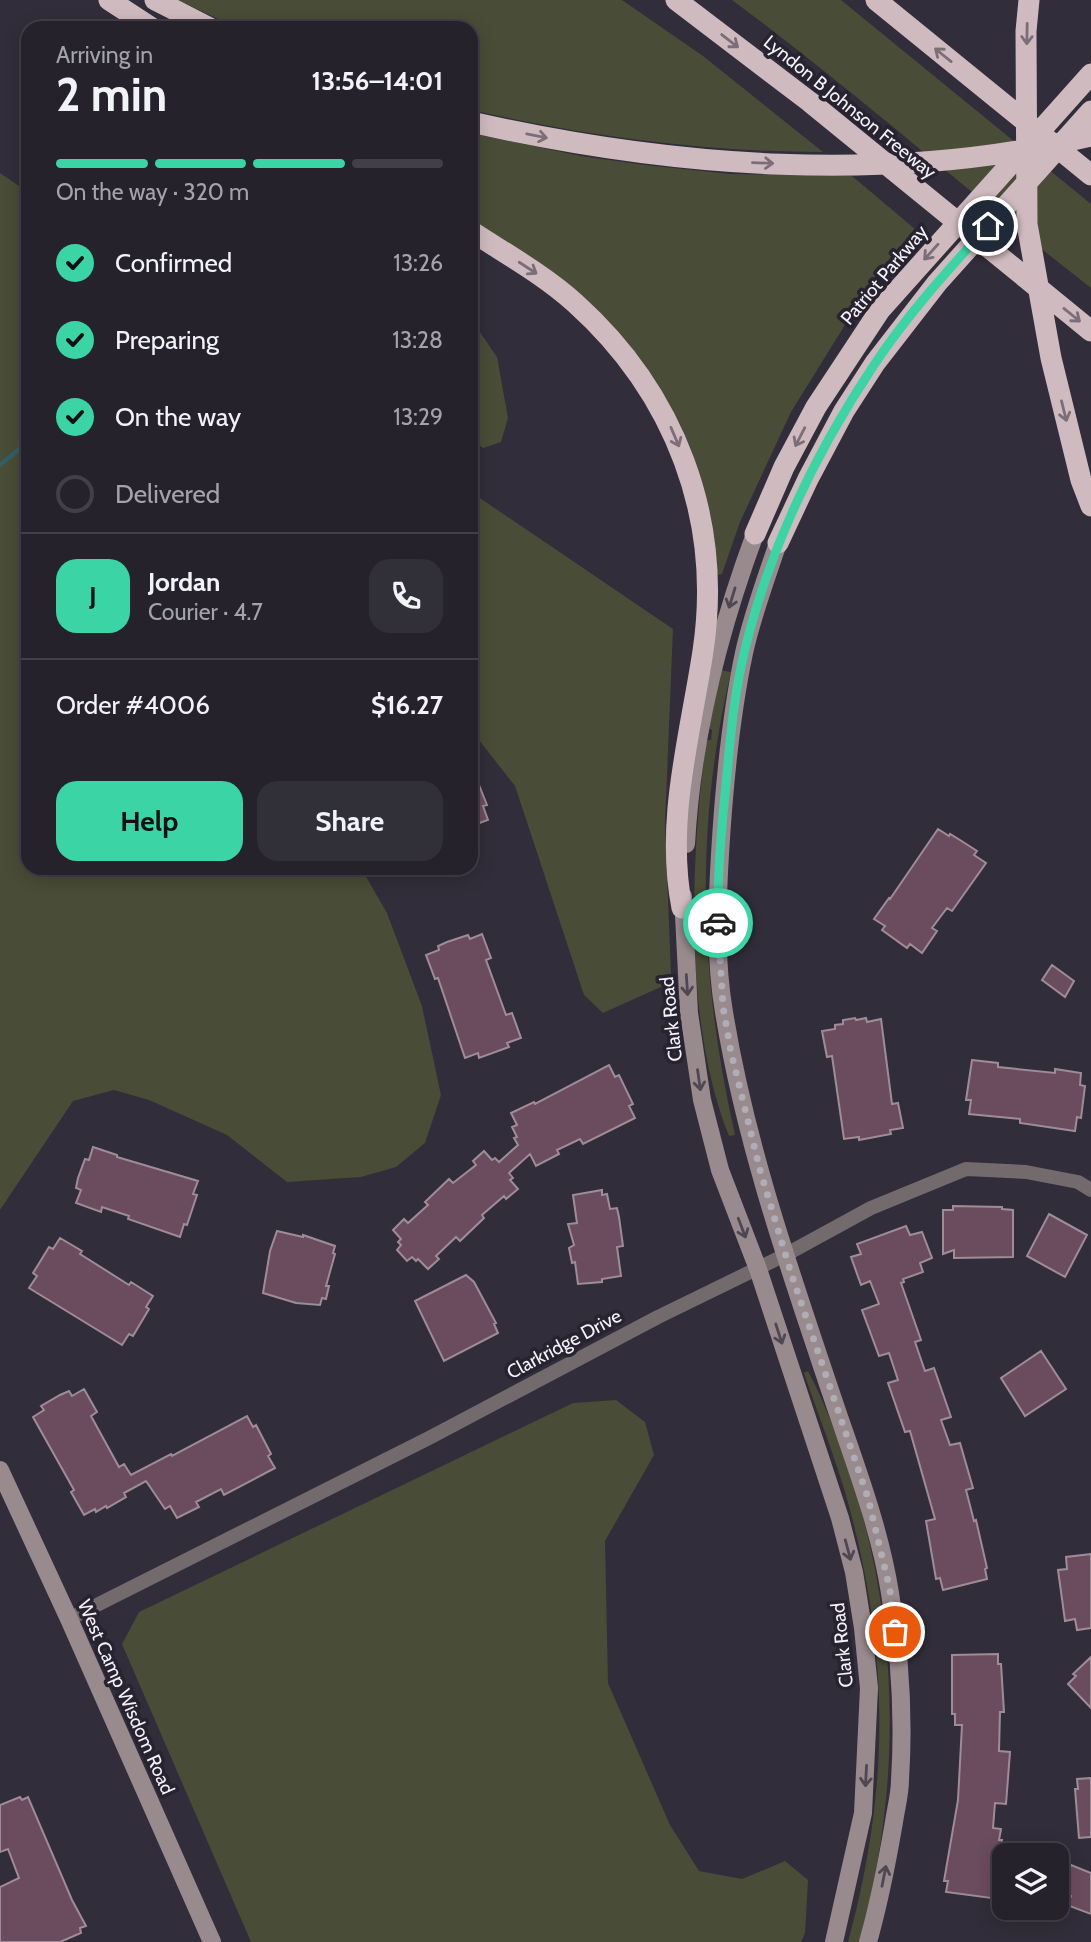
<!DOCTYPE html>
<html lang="en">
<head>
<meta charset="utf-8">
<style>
	body { margin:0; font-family:Cabin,sans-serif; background:#312f38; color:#f1f3f6; height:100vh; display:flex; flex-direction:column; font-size:26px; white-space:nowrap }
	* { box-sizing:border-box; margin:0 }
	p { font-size:23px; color:#a3a4a9 }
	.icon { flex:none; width:38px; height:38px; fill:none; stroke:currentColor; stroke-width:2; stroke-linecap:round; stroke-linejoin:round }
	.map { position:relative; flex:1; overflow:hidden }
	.side { position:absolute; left:21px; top:21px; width:457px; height:854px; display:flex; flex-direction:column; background:#25222c; border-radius:21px; box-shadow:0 4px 18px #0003,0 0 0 2px #423f48 }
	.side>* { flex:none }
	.tools { position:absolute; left:992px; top:1843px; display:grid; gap:14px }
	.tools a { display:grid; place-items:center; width:77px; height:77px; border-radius:14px; background:#25222c; box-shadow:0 4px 18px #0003,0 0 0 2px #423f48; font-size:35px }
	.pin { position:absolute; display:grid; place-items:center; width:60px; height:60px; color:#fff; margin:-30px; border:4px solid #fff; border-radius:50%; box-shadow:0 2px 7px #0007 }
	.courier { position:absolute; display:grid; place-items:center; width:70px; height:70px; margin:-35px; border:5px solid #3bd4a4; border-radius:50%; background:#fff; color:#222; box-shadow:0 2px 9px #0007 }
	.head em { font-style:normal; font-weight:700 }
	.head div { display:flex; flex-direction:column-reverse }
	.head { display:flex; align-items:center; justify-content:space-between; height:119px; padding:0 35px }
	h1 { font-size:46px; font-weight:700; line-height:52px }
	.bar { display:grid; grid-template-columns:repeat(4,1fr); gap:10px 7px; align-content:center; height:84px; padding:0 35px }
	.bar i { height:9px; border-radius:5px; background:#423f48 }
	.bar .active { background:#3bd4a4 }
	.bar p { grid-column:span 4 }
	.line { display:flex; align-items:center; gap:18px; padding:0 35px; border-top:2px solid #423f48 }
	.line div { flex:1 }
	.round { display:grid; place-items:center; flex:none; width:74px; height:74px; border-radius:21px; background:#312f38 }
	ol { padding:0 35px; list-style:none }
	li { display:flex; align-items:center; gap:21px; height:77px }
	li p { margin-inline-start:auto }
	li .icon { padding:7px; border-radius:50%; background:#3bd4a4; color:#111; stroke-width:4 }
	li:last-child { color:#a3a4a9 }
	li i { width:38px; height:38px; border:4px solid #423f48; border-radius:50% }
	.primary-button { display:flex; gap:14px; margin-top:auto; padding:14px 35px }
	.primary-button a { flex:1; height:80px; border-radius:21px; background:#3bd4a4; color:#111; font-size:28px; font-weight:700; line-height:80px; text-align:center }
	.primary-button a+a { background:#312f38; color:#f1f3f6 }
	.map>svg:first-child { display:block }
	.green { fill:#494c36 }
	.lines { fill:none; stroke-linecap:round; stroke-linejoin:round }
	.stream { stroke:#335e65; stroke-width:4.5 }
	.building { fill:#6b4c5e; stroke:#9e8c96; stroke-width:2 }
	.street { stroke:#726a6c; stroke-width:14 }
	.secondary { stroke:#988a8d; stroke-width:18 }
	.highway { stroke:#cfbabf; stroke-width:21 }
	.oneway { stroke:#7b6e78 }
	.oneway2 { stroke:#4f4751 }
	.done { stroke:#b0adb7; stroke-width:7; stroke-dasharray:0 12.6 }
	.route { stroke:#3bd4a4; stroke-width:9 }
	.labels { text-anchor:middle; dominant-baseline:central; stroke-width:7; stroke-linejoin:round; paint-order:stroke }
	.street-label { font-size:19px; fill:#f4f2fb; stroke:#272330 }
</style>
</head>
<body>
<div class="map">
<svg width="1091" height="1942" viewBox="0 0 1091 1942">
	<rect width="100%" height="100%" fill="#312d3a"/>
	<path class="green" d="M178,0h444l81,56 120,96c-119,0 -236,-16 -352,-42v-82h-234z
		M732,0h109l250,204v84c-121,-94 -236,-197 -359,-288z
		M471,133l110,23 64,9 86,9 121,2 63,53 -33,39 -21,31 -70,113 -51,110 -18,52 -4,1 -2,-6c-3,-22 -5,-46 -10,-68 -16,-82 -69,-160 -134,-212 -31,-26 -68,-46 -101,-68z
		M0,173l28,19v676h333l26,45 35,93 19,89 -16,48 -29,24 -35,10 -74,5 -60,-47 -78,-35 -35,-10 -41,11 -73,109z
		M471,319l26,38 11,61 -7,24 -18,6 -12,-9z
		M471,492l202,137 -8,195 6,150 -8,12 -60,27 -19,-18 -69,-209 -44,-56z
		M720,670l11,2c-37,156 -31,308 4,463l-6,1c-45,-111 -39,-275 -23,-392l2,-4h3l1,-10 -2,-1v-6z
		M808,1371c17,32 29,65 41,99 51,153 54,317 10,472h-11c42,-154 42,-289 -1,-443 -12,-42 -29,-84 -43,-126z
		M616,1400l29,22 9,33 -49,86 3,142 62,142 29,46 43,8 43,-18 23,19 -3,53 -4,9h-550l-129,-298 17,-32 434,-209z"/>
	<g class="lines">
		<path class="stream" d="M0,465l28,-23"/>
	</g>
	<path class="building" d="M471,765l16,40 -4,1 5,14 -17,6z
		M938,829l11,7 1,-2 10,6 17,11 -3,4 12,8 -34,48 -5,-3 -15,20 5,3 -15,22 -12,-9 -3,4 -25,-18 3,-4 -11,-7 15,-21 1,1z
		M482,934l9,24 -5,2 20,55 6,-2 9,25 -14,5 2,4 -30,11 -1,-5 -13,5 -27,-80 -3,1 -9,-24 13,-5 -1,-4 9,-4 21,-7 2,4z
		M1052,965l22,16 -9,16 -23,-17z
		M855,1018l1,2 10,-2 1,4 14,-3 11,85 6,-1 5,25 -13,2 1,4 -32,6v-3l-15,2 -12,-83 -5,1 -5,-26 13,-2v-4l8,-1v-4z
		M972,1060l26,3v4l57,6v-4l26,4 -1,12 5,1 -4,32 -4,-1 -2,14 -55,-8v-4l-51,-5 2,-14h-5z
		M609,1065l6,12 4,-2 14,29 -4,2 6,12 -52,26 -3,-5 -23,11 2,4 -23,12 -6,-12 -21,19 4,5 -3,2 8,9 -12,10 -2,-3 -22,19 2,3 -24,23 -4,-4 -20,19 3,3 -11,10 -10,-10 -2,2 -4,-4 -5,4 -10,-11 4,-5 -3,-3 3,-3 -8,-9 11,-11 4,4 20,-18 -3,-3 24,-23 4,4 23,-18 -3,-4 11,-10 8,9 3,-2 4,4 19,-17 -4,-7 3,-1 -5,-10 5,-2 -6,-12 23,-11 1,2z
		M93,1147l24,8v2l81,24 -5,13 4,1 -10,30 -3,-1 -4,13 -52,-18 1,-3 -27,-9 -1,5 -25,-9 5,-13 -5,-2 2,-10 7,-19 4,1z
		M602,1190v5l5,-1 3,15 7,-1 2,9 4,29 -6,1 4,29 -19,3v3l-24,2 -3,-22 -3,1 -3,-15 5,-3 -6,-21 9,-1 -4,-28z
		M953,1206l49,1v2l11,1v47l-59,1v-8l-11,4v-44h10z
		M1049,1214l38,21 -22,42 -38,-21z
		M906,1226l4,9 12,-3 10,26 -12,5 3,9 -20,7 1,3 -3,1 20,57 -6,2 10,29 9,-3 17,49 -10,3 9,25 10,-2 13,45 -7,2 8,31 2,-1 11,48 -2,1 2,10 -44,11 -3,-12 -4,1 -10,-58 9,-2 -25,-88 -5,1 -17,-49 10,-3 -9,-27 -10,3 -17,-46 17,-6 -9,-23 -9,4 -10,-28 10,-3 -4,-10z
		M277,1231l26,6v-2l32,11 -2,7 2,1 -9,32h3l-3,13 -4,-1 -2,7 -24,-2 -33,-10 7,-42z
		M60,1238l22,13 -2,3 49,31 2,-3 22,14 -7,11 3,2 -16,27 -4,-2 -7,11 -93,-57 8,-12 -4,-3 5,-8 11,-18 4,2z
		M466,1275l8,7 22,41 -2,1 4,9 -54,28 -29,-60z
		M1041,1351l25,38 -41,27 -24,-38z
		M84,1389l13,23 -6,4 28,51 5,-3 7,11 40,-21 1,2 75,-40 6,11 3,-2 15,29 -3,2 7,12 -51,27 -3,-6 -25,13 3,5 -22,11 -7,-12 -5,3 -19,-28 -22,12 2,4 -19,11 -1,-2 -10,6 -1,-3 -11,6 -13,-23 3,-2 -41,-73 11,-7 -3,-4 19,-11 9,-4 3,5z
		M1091,1554v74l-14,2 -2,-11 -10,2 -7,-51 9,-1 -1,-12z
		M998,1654v10h3l3,48h-4l-1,39 11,1 -4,52 -11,-1 -2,25 8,1 -2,11h3l-7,48h-2l-2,10 -45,-6 2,-11h-4l14,-81 4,-75h-7v-11h-3v-59z
		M1091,1657v51l-23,-24 8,-8 -3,-2z
		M1091,1778v59l-12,1 -4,-49h3l-1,-10z
		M20,1797l2,3 6,-3 44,103 14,26 -6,2 1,5 -21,9h-60v-55l19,-9 -11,-29 -8,3v-47z
		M1071,1865l20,8v41l-24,-9 4,-9 -10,-4z"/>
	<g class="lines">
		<path class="street" d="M69,1619l360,-181 229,-121 127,-62 86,-47 95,-39 60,3 52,10 13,8"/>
		<path class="secondary" d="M778,543c-12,36 -26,73 -34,110 -14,66 -20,134 -24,201 -3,51 -5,106 4,158 21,130 65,256 107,381 22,66 48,131 59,200 10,61 14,125 10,187 0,14 -4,28 -6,42 -7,41 -15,81 -26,120
			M686,844c6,-107 32,-210 69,-310
			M683,896l6,117 13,87 18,70 38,99 82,249 14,54 9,56 6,60 -6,125 -29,129
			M0,1470l69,149 143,323"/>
		<path class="highway" d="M109,0l43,28
			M155,0l55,28
			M676,0l134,102 281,229
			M876,0l215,175
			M1029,0l-3,31 1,193 24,134 30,122 10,26
			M471,122c199,45 420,63 620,14
			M471,231c35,23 73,44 104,72 100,90 148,215 128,348 -13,86 -38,170 -21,257
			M755,534l29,-67 32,-60 64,-97 211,-236
			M778,543l30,-64 36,-68 31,-48 62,-80 154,-172"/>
	</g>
	<defs><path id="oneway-shaft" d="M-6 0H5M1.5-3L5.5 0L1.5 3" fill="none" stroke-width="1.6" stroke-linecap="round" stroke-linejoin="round" transform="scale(1.75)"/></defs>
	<g class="oneway">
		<use href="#oneway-shaft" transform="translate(1027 34) rotate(91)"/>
		<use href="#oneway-shaft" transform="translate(730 41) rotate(38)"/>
		<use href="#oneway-shaft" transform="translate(943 55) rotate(-141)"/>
		<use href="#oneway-shaft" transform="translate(537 136) rotate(11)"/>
		<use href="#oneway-shaft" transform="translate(763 163) rotate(2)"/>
		<use href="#oneway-shaft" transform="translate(931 252) rotate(132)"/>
		<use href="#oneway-shaft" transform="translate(528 268) rotate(33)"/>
		<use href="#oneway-shaft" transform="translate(1072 315) rotate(39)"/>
		<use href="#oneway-shaft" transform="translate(1064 411) rotate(76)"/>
		<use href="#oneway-shaft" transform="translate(675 437) rotate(67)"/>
		<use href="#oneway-shaft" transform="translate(800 437) rotate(117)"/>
	</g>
	<g class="oneway2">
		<use href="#oneway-shaft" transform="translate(732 598) rotate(107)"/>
		<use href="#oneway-shaft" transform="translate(687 985) rotate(86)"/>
		<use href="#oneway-shaft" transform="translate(699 1080) rotate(82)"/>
		<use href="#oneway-shaft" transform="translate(742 1228) rotate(69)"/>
		<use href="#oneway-shaft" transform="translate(779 1334) rotate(72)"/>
		<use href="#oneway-shaft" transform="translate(848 1550) rotate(75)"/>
		<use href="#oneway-shaft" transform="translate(866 1776) rotate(93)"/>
		<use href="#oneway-shaft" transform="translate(884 1876) rotate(-79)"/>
	</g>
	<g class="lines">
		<path class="done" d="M718,923l5,84 8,45 29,118 31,103 77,225 22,92 5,42"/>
		<path class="route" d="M718,923c-1,-46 3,-92 8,-138 4,-45 8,-92 19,-136 25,-102 71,-197 129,-284 33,-50 74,-95 114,-139"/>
	</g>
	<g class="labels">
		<g class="street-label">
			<text transform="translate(850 107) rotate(39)">Lyndon B Johnson Freeway</text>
			<text transform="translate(884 275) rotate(-50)">Patriot Parkway</text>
			<text transform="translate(671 1019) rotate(-96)">Clark Road</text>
			<text transform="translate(564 1344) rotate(-28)">Clarkridge Drive</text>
			<text transform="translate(842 1645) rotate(-96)">Clark Road</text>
			<text transform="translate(126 1697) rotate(66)">West Camp Wisdom Road</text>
		</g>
	</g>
</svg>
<div class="tools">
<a><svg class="icon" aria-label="layers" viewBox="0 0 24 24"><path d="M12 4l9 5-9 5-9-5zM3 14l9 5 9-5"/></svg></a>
</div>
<div class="pin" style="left:895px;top:1632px;background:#ea580c"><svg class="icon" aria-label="bag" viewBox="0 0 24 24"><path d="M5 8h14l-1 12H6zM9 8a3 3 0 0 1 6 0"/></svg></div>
<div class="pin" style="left:988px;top:226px;background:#1f2937"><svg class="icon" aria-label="home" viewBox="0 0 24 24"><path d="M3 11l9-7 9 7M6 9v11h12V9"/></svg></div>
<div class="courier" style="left:718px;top:923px"><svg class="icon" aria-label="car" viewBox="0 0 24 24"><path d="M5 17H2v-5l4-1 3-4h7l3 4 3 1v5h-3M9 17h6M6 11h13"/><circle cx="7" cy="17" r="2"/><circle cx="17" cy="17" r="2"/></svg></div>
<section class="side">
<div class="head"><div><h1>2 min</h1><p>Arriving in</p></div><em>13:56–14:01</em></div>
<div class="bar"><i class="active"></i><i class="active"></i><i class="active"></i><i></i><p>On the way · 320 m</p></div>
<ol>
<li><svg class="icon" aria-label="check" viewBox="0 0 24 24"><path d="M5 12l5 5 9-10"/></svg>Confirmed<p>13:26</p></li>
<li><svg class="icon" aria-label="check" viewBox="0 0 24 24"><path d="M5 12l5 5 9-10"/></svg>Preparing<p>13:28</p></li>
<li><svg class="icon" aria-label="check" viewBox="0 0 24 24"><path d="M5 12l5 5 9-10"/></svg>On the way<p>13:29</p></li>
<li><i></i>Delivered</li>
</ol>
<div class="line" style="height:126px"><b class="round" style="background:#3bd4a4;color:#111">J</b><div><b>Jordan</b><p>Courier · 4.7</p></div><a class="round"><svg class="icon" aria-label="phone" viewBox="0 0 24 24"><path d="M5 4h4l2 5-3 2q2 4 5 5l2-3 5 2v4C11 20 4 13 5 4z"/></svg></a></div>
<div class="line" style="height:91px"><div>Order #4006</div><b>$16.27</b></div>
<div class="primary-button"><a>Help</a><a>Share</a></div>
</section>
</div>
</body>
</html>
